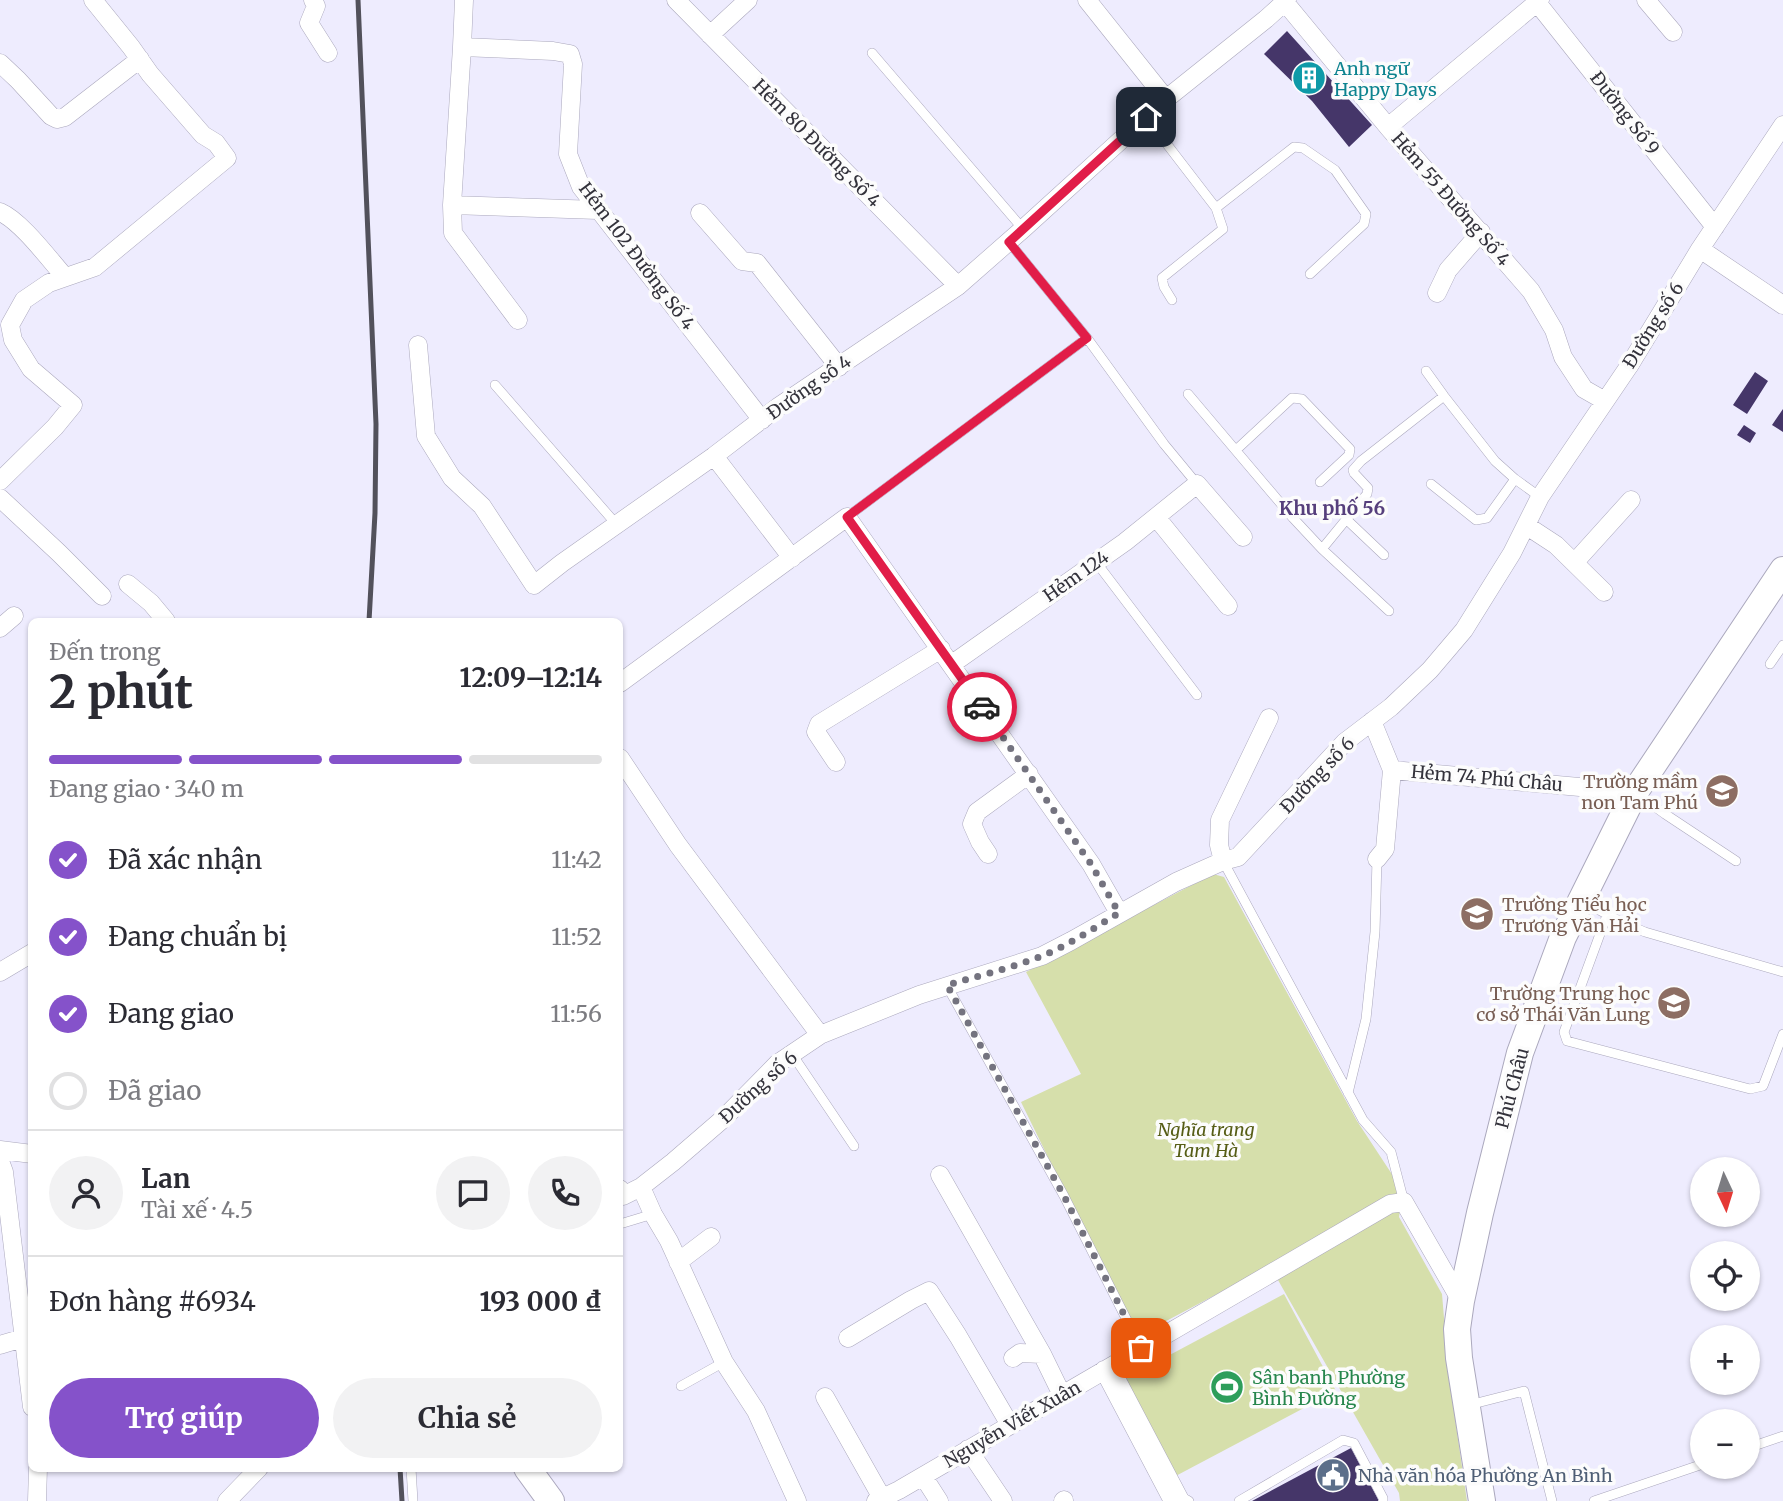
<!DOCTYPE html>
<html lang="vi">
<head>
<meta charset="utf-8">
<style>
	body { margin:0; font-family:Merriweather,serif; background:#f2f2f3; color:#2b2b33; height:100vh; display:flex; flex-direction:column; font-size:26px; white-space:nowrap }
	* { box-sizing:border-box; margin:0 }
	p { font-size:23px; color:#7c7c81 }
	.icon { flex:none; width:38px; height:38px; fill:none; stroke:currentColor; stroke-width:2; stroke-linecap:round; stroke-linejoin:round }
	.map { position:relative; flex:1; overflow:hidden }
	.sheet { position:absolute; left:28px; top:618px; width:595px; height:854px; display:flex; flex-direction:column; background:#fff; border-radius:10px; box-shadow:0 2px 5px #0004 }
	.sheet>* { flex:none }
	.needle { width:46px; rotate:176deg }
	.fabs { position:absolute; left:1690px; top:1157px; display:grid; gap:14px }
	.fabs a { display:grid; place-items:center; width:70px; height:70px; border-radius:50%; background:#fff; box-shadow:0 2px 5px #0004; font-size:35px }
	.pin { position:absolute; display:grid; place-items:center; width:60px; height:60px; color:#fff; margin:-30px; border-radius:14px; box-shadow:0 4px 10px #0006 }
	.courier { position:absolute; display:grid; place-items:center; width:70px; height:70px; margin:-35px; border:5px solid #e11d48; border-radius:50%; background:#fff; color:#222; box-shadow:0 2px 9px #0007 }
	.head em { font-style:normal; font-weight:700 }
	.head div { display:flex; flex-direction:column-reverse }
	.head { display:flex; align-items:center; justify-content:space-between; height:119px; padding:0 21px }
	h1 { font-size:46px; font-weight:700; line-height:52px }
	.bar { display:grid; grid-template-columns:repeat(4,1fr); gap:10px 7px; align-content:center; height:84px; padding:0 21px }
	.bar i { height:9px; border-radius:5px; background:#e1e1e2 }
	.bar .selected { background:#8552ca }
	.bar p { grid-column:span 4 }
	.line { display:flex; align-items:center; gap:18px; padding:0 21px; border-top:2px solid #e1e1e2 }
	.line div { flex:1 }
	.round { display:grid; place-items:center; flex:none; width:74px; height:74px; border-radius:37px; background:#f2f2f3 }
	ol { padding:0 21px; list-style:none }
	li { display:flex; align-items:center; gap:21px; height:77px }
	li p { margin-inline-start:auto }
	li .icon { padding:7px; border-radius:50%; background:#8552ca; color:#fff; stroke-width:4 }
	li:last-child { color:#7c7c81 }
	li i { width:38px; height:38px; border:4px solid #e1e1e2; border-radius:50% }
	.action { display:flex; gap:14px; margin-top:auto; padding:14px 21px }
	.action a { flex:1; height:80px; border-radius:42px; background:#8552ca; color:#fff; font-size:28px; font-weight:700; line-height:80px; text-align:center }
	.action a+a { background:#f2f2f3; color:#2b2b33 }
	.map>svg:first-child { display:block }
	.green { fill:#d6dfab }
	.building { fill:#453669 }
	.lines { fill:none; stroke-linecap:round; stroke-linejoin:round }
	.lane-casing { stroke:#aba8bd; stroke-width:10 }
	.street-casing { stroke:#aba8bd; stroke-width:19 }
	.secondary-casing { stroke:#aba8bd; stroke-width:28 }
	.lane { stroke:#fff; stroke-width:9 }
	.street { stroke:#fff; stroke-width:18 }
	.secondary { stroke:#fff; stroke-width:26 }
	.rail { stroke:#52515b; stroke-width:5 }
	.done { stroke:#74737f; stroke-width:7; stroke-dasharray:0 12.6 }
	.route { stroke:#e11d48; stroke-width:9 }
	.labels { text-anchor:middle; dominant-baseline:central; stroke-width:7; stroke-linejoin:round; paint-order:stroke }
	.culture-label { font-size:18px; fill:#0d838f; stroke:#fcfcfc; text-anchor:start }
	.street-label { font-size:18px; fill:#33323b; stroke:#fcfcfc }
	.education-label { font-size:18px; fill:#785e54; stroke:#fcfcfc; text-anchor:end }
	.park-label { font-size:18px; font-style:italic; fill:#565d16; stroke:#fcfcfc }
	.leisure-label { font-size:18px; fill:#27864d; stroke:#fcfcfc; text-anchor:start }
	.service-label { font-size:18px; fill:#4e5e75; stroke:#fcfcfc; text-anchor:start }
	.neighbourhood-label { font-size:19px; font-weight:bold; fill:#563f7c; stroke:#fcfcfc }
</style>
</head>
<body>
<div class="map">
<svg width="1783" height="1501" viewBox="0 0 1783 1501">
	<rect width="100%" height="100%" fill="#eeecfe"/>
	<path class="green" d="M1213,874l11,3 133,244 46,70 -4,26 43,77 7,83 18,124h-67l-1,-8 -129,-227 -134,71 -115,-235 60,-28 -55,-102z
		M1284,1294l52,97 -166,88 -53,-96z"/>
	<path class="building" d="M1287,31l85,94 -23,22 -37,-46 -48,-47z
		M1755,372l13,9 -21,33 -14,-9z
		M1783,409v23l-11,-7z
		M1744,425l12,8 -6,10 -13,-8z
		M1351,1448l28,53h-127z"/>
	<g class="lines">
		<g class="lane-casing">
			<path id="lane" d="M872,53l151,176
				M1146,117l70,91 7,21 -61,49 2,9 8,13
				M1216,208l78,-61 9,1 32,22 31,44 -2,10 -54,50
				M1009,242l78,96 77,106 33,40
				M1426,371l18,25 51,65 20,18 25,18
				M495,385l122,140
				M1188,394l105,124 29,31
				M1236,450l56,-52 10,1 48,50 -1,6 -29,27
				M1431,484l45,36 11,-2 28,-39
				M847,517l240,-179
				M1346,519l38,36
				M1096,562l101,133
				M1389,611l-67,-62 45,-55 1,-6 -14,-15 -1,-3 8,-9 83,-65
				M1770,664l13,-19
				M1636,793l29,21 71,47
				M1223,861l140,259 28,32 13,50
				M1583,901l38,21 24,10 138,40
				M1607,915l-43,117 3,9 183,48 13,-3 20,-52
				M947,986l117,210 77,152
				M792,1054l62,92
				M1348,1093l18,-74 9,-87 2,-73
				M620,1224l33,-10
				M1114,1365l70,133 5,3
				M681,1386l43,-24
				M1469,1405l55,-14 28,110
				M1748,1448l35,-12
				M411,1468l2,33
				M1239,1501l104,-61 11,3 29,55v3
				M1594,1501l109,-37"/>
		</g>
		<g class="street-casing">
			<path id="street" d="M313,0l3,6 -7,17 19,30
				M464,0l-2,47 -10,158 1,28 65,87
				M676,0l282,286
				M1087,0l79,99
				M1283,0l105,127 143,164 23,39 9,27 21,32 21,12
				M1535,0l180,227
				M1646,0l27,32
				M710,35l38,-35
				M462,47l91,4 17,3 3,10 -5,90 13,33 181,233
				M0,63l18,17 33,36 6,3 8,-2 75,-58
				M1388,127l152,-127
				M452,205l146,5
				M0,212c21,9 49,47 65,65
				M700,213l42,48 15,2 82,104
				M1700,249l83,56
				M1437,293l11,-23 33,-38
				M418,345l8,91 26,42 30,28 52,79 28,-22 152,-107 64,-49 180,-121 65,-57 143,-130 100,-80 21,-19
				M714,456l78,102
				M0,481l55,-54 18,-22 -42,-36 -18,-29 -3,-15 14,-25 25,-17 46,-16 132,-109 -11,-15 -13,-8 -53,-61 -19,-27 -38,-47
				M0,498l59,55 43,43
				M1156,517l72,89
				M1527,526l29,19 48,47
				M1575,562l56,-62
				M128,584l23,19 15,18
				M0,628l14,-12
				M952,664l173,-122 72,-58 46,53
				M620,683l227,-166 244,347 28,49
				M1372,721l20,49 243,22
				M620,758l58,87 142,190
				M836,762l-20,-30 3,-8 122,-75
				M988,854l-8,-12 -8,-18 5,-12 52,-38
				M1377,859l8,-10 7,-79
				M1223,861l-4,-16 1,-25 49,-102
				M0,972l32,-19
				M0,1150l32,4
				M0,1161l4,11 28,235
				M940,1175l102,179
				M641,1187l12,27 16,27 55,121 32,49 41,90
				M620,1189l3,7 18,-9 32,-25 51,-44 53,-54 43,-29 99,-40 123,-39 29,-15 105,-59 47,-21 15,-4 107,-115 46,-35 39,-37 34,-40 48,-77 28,-56 89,-131 71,-117 83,-124
				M678,1262l33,-25
				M848,1338l63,-38 18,-9 29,45 52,89
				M0,1345l23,-7
				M1013,1358l7,-5 22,1 20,41
				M1104,1370l69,131
				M825,1397l57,101
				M968,1449l35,52
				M923,1476l16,25
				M37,1501l1,-33
				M227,1501l32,-33
				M876,1501l23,-11 491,-286 14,-2 57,99
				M1063,1501l1,-1"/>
		</g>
		<g class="secondary-casing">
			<path id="secondary" d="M527,1468l24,33
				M1482,1501l-23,-143 -2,-29 4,-28 19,-88 40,-160 43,-116 72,-145 148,-222"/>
		</g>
		<use href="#lane" class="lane"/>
		<use href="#street" class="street"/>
		<use href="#secondary" class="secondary"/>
		<path class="rail" d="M358,0l18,424 -1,89 -6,108
			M400,1468l2,33"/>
	</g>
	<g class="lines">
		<path class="done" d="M982,707l109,157 28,49c-25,15 -50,32 -77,43 -31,12 -64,20 -95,29l117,211 77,152"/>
		<path class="route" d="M982,707l-135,-190 240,-179 -78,-96 137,-125"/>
	</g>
	<defs>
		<g id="building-disc" transform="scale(1.75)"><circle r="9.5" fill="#0f9aa8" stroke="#fcfcfc"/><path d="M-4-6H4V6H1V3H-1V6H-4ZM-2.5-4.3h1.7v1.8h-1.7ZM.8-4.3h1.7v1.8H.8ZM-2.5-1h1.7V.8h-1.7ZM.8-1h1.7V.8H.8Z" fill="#fff"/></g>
		<g id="school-disc" transform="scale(1.75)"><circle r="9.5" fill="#8d6e63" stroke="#fcfcfc"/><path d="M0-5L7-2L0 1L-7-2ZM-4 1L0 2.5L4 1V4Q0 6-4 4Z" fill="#fff"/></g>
		<g id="stadium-disc" transform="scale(1.75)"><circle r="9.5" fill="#2e9e5b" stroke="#fcfcfc"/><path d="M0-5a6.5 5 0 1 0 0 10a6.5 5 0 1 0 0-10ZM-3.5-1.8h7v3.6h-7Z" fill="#fff"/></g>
		<g id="civic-disc" transform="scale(1.75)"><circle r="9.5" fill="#5c6f8a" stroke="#fcfcfc"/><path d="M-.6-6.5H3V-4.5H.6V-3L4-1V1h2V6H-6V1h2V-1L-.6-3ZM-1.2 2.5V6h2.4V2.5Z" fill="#fff"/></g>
	</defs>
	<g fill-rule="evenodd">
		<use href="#building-disc" x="1309" y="78"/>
		<use href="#school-disc" x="1722" y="791"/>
		<use href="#school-disc" x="1477" y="914"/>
		<use href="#school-disc" x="1674" y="1003"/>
		<use href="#stadium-disc" x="1227" y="1387"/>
		<use href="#civic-disc" x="1333" y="1475"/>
	</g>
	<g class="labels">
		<g class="culture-label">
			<text x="1334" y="68">Anh ngữ<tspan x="1334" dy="21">Happy Days</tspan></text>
		</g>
		<g class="street-label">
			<text transform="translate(1625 113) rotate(52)">Đường Số 9</text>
			<text transform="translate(817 143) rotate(45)">Hẻm 80 Đường Số 4</text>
			<text transform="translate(1451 199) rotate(49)">Hẻm 55 Đường Số 4</text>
			<text transform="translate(637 256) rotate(53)">Hẻm 102 Đường Số 4</text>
			<text transform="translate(1653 325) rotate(-58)">Đường số 6</text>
			<text transform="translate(809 387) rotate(-35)">Đường số 4</text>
			<text transform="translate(1076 576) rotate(-35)">Hẻm 124</text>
			<text transform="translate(1317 775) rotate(-46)">Đường số 6</text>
			<text transform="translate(1487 778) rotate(5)">Hẻm 74 Phú Châu</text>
			<text transform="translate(758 1087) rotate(-42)">Đường số 6</text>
			<text transform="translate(1512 1088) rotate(-75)">Phú Châu</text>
			<text transform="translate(1012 1424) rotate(-30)">Nguyễn Viết Xuân</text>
		</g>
		<g class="education-label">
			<text x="1698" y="781">Trường mầm<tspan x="1698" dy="21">non Tam Phú</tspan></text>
			<text x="1502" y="904" text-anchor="start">Trường Tiểu học<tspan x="1502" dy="21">Trương Văn Hải</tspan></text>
			<text x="1650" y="993">Trường Trung học<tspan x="1650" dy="21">cơ sở Thái Văn Lung</tspan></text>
		</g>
		<g class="park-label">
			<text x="1206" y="1129">Nghĩa trang<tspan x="1206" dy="21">Tam Hà</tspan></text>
		</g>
		<g class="leisure-label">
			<text x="1252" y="1377">Sân banh Phường<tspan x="1252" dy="21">Bình Đường</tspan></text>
		</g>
		<g class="service-label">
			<text x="1358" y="1475">Nhà văn hóa Phường An Bình</text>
		</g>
		<g class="neighbourhood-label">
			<text x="1332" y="508">Khu phố 56</text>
		</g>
	</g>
</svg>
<div class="fabs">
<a><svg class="needle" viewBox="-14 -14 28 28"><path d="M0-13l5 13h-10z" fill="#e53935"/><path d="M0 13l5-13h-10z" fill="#7c7c81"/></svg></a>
<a><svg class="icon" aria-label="locate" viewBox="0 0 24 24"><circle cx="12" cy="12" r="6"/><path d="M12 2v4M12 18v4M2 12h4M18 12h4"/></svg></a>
<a>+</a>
<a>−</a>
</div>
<div class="pin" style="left:1141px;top:1348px;background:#ea580c"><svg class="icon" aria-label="bag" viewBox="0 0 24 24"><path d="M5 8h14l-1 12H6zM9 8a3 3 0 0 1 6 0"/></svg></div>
<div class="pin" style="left:1146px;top:117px;background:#1f2937"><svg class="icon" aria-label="home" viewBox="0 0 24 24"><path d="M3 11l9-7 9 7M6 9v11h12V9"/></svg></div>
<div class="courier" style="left:982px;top:707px"><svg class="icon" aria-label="car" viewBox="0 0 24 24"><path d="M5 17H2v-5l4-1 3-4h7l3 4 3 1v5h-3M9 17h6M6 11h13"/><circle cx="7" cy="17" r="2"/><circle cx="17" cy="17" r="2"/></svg></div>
<section class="sheet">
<div class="head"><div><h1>2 phút</h1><p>Đến trong</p></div><em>12:09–12:14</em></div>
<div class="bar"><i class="selected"></i><i class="selected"></i><i class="selected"></i><i></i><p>Đang giao · 340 m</p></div>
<ol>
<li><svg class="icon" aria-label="check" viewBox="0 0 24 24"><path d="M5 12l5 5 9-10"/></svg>Đã xác nhận<p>11:42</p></li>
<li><svg class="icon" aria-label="check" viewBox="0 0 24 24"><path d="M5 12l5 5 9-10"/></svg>Đang chuẩn bị<p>11:52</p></li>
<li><svg class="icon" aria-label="check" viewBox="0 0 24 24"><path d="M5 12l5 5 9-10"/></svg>Đang giao<p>11:56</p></li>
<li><i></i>Đã giao</li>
</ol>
<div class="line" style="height:126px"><a class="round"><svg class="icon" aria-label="person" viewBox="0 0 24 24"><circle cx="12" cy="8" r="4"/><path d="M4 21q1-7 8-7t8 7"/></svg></a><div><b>Lan</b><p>Tài xế · 4.5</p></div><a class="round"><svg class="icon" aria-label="chat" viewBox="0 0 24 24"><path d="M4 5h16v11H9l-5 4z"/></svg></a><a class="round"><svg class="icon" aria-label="phone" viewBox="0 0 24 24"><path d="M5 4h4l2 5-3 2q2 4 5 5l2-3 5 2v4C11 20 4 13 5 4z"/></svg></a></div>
<div class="line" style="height:91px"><div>Đơn hàng #6934</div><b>193 000 ₫</b></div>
<div class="action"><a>Trợ giúp</a><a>Chia sẻ</a></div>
</section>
</div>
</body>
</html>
